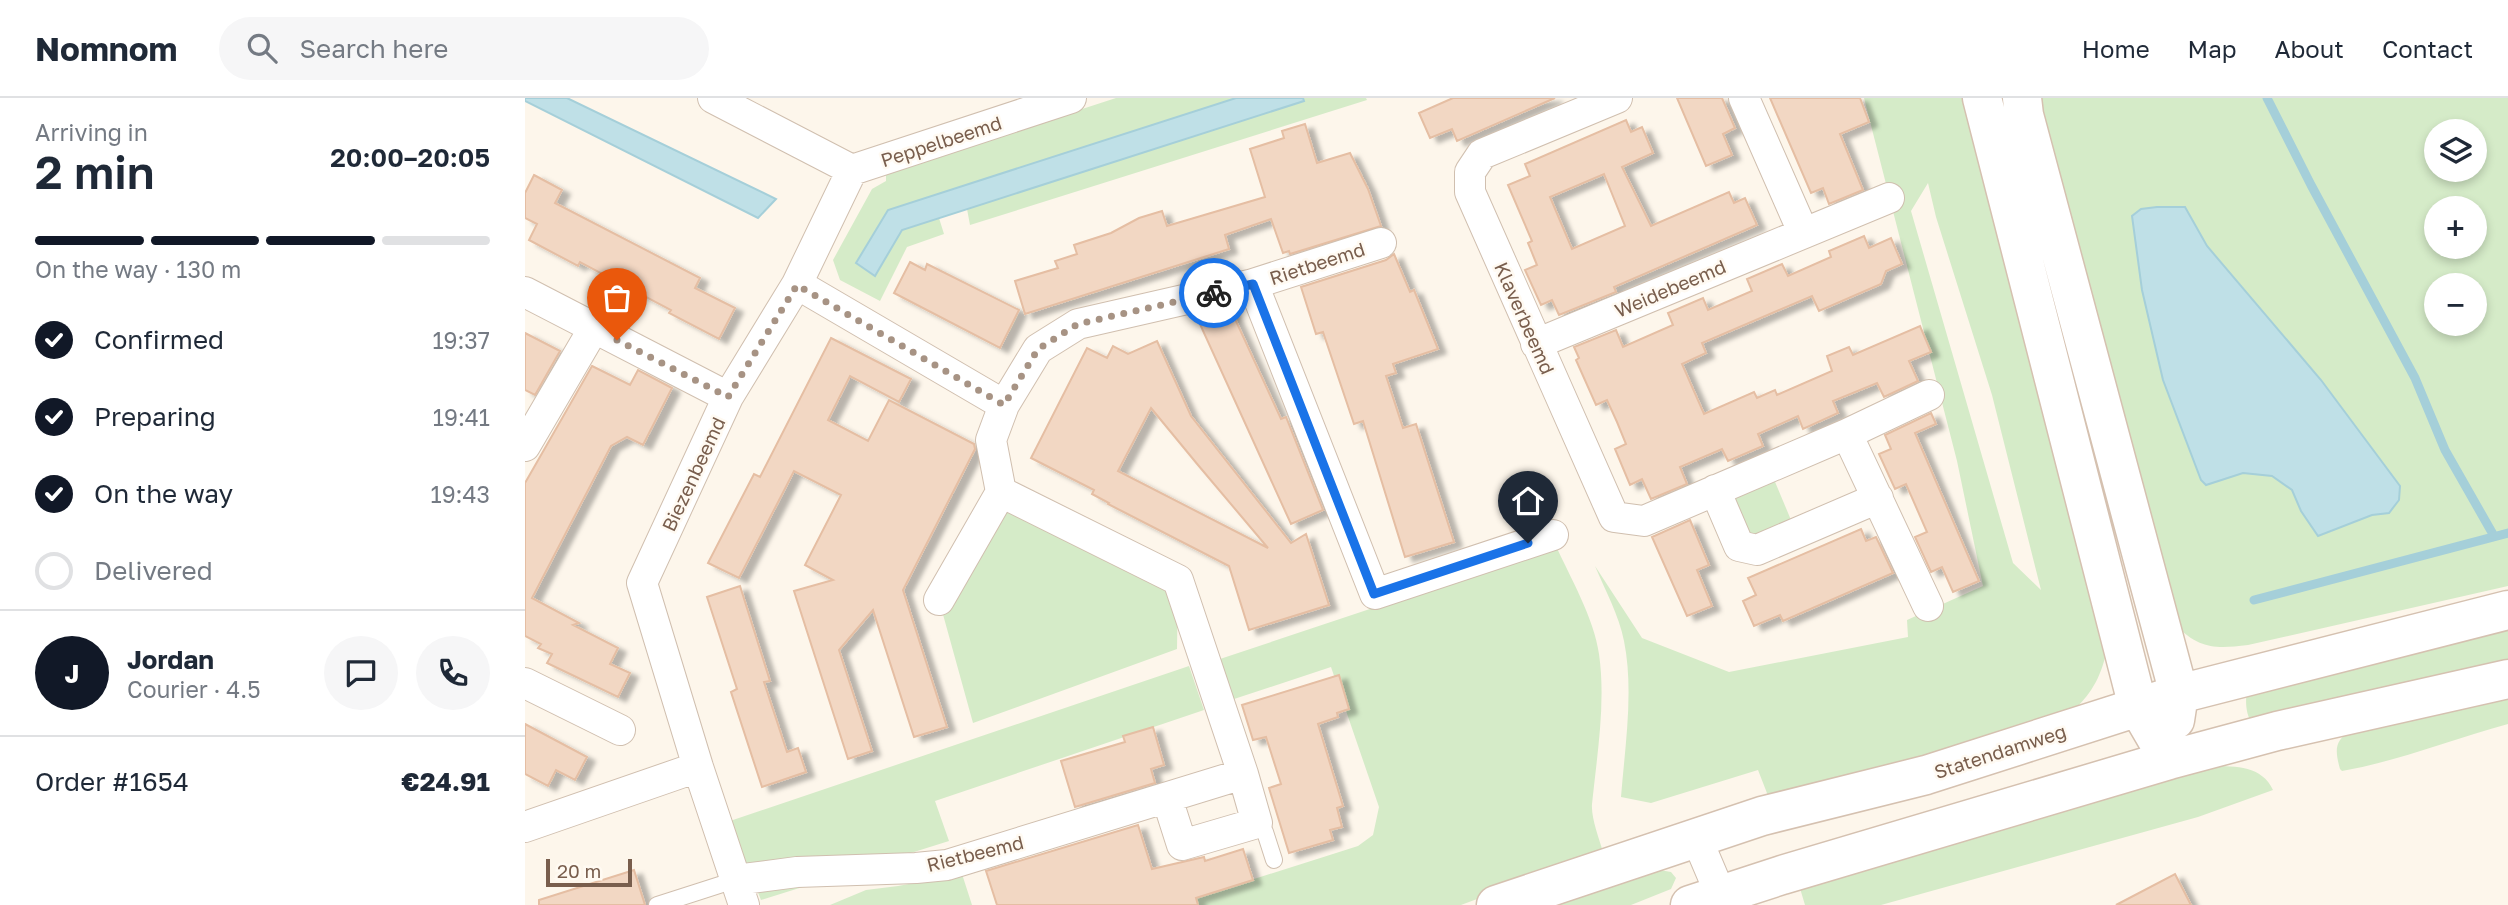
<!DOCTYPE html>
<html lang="en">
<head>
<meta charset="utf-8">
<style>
	body { margin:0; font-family:"Golos Text",sans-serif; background:#f6f6f7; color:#1f2937; height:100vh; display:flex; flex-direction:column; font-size:26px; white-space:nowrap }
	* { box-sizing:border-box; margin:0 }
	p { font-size:23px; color:#747a83 }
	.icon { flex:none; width:38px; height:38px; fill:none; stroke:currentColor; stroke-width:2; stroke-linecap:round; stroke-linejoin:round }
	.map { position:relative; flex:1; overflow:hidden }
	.drawer { display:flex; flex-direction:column; background:#fff; width:525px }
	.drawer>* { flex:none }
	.fabs { position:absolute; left:1899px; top:21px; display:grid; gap:14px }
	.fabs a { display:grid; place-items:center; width:63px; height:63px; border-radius:50%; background:#fff; box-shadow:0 4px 10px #0003; font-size:35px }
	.scale { position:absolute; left:21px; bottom:18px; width:86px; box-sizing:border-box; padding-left:7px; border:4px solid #795e4d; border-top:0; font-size:19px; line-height:24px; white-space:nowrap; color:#795e4d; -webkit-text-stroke:5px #fffaf2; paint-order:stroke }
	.pin { position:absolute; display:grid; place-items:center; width:60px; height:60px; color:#fff; margin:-72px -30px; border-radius:50% 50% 50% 0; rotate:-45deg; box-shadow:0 0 7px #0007 }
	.pin .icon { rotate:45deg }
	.courier { position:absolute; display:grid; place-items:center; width:70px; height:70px; margin:-35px; border:5px solid #1a73e8; border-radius:50%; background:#fff; color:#222; box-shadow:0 2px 9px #0007 }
	.head em { font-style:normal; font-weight:600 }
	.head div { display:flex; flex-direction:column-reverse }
	.head { display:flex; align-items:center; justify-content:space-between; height:119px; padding:0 35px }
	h1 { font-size:46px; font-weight:600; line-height:52px }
	.bar { display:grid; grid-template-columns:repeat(4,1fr); gap:10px 7px; align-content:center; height:84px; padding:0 35px }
	.bar i { height:9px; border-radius:5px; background:#e0e1e3 }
	.bar .current { background:#111827 }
	.bar p { grid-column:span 4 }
	.line { display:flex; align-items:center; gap:18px; padding:0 35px; border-top:2px solid #e0e1e3 }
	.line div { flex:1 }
	.round { display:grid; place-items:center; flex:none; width:74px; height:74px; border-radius:37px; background:#f6f6f7 }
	ol { padding:0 35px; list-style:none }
	li { display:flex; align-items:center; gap:21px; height:77px }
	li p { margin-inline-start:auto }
	li .icon { padding:7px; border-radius:50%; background:#111827; color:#fff; stroke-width:4 }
	li:last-child { color:#747a83 }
	li i { width:38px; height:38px; border:4px solid #e0e1e3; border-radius:50% }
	header { display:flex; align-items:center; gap:42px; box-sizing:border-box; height:98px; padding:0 35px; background:#fff; border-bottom:2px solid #e0e1e3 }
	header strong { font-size:33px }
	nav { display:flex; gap:38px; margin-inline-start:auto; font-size:24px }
	.search { width:490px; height:63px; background:#f6f6f7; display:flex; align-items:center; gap:18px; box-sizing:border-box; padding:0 24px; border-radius:38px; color:#747a83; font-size:26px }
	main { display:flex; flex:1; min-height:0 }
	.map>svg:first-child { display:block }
	.green { fill:#d5ebc8; fill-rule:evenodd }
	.water { fill:#bfe0e7; stroke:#a5cfd9; stroke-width:2 }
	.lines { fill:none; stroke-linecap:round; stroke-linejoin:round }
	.stream { stroke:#a5cfd9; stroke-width:9 }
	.building { fill:#f2d7c3; stroke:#e5bea3; stroke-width:2; fill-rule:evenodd; filter:url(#shadow) }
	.service-casing { stroke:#d0bfaf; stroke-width:18 }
	.minor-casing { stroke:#d0bfaf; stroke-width:32 }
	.secondary-casing { stroke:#d5c1b0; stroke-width:41 }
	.service { stroke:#fff; stroke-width:16 }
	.minor { stroke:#fff; stroke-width:30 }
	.secondary { stroke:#fff; stroke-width:38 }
	.done { stroke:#a79384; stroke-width:7; stroke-dasharray:0 12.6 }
	.route { stroke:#1a73e8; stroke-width:9 }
	.labels { text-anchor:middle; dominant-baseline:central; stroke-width:5; stroke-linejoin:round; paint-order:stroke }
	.street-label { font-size:19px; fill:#795e4d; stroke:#fffaf2 }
</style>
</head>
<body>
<header>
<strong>Nomnom</strong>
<div class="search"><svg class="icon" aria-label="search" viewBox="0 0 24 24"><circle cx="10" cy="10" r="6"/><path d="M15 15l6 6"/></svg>Search here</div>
<nav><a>Home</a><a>Map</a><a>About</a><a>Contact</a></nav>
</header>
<main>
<section class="drawer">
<div class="head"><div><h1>2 min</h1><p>Arriving in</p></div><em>20:00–20:05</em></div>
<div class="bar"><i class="current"></i><i class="current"></i><i class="current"></i><i></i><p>On the way · 130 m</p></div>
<ol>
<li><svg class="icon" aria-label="check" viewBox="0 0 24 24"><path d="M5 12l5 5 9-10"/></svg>Confirmed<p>19:37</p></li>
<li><svg class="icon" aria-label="check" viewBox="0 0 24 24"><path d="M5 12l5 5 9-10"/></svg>Preparing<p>19:41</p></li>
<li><svg class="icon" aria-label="check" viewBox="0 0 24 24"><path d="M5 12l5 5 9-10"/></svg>On the way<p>19:43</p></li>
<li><i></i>Delivered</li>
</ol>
<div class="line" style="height:126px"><b class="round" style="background:#111827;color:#fff">J</b><div><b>Jordan</b><p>Courier · 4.5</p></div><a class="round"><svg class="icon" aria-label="chat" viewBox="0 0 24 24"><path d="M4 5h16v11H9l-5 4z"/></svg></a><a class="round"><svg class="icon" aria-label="phone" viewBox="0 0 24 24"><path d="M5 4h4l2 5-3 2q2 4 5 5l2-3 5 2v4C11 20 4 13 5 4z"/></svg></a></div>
<div class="line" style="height:91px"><div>Order #1654</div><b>€24.91</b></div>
</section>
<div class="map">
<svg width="1983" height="807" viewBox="0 0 1983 807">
	<defs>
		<filter id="shadow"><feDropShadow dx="8" dy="4.5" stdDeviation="2" flood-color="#0004"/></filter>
	</defs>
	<rect width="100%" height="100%" fill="#fdf6eb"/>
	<path class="green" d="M591,0h120l-348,112 -12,65 26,-45 37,-12 5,16 -37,13 -27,54 -40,-21 -7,-20 39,-71 14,-8v-8z
		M778,0h63l1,2 -397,125 -3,-16 336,-108z
		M1339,0h106l137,551c-5,25 -14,43 -33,61l-302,96 -14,-36 -107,33 -30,-6c4,-51 13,-106 3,-156 -5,-26 -19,-51 -29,-75l47,72 87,34 179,-35 -1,-17 76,-34 -26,-125zM1403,85l8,34 56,178 49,195 -28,-27 -102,-352z
		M1508,0h475v488l-260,59c-33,4 -48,4 -73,-20zM1911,33h39v39h-39zM1660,110l22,38 114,134 79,106 -11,27 -17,2 -53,21 -18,-25 -9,-21 -20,-14 -29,-3 -36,12 -6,-5 -38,-100 -21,-90 -9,-73zM1911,110h39v39h-39zM1911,187h39v39h-39z
		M1248,379l18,43 -40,18 -19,-44z
		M476,394l177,88 -1,69 -204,74 -34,-123z
		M1030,446c15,33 39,74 44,110 7,49 -2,101 -7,150 -1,14 7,34 11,48l-142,53h-289l186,-59 15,-11 6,-28 -48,-140 -100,33 -14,-40 303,-101z
		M1983,523v39l-256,63c-6,-8 -7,-22 -5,-31z
		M664,568l15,44 -269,91 14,40 -188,59 -31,-79z
		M1983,592v34c-55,15 -109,37 -166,47l-2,-2c-5,-18 -6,-29 11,-38z
		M1688,668c23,0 49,0 60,24l-75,27 -317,88h-76l-6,-20z
		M1129,771l17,3 5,6 -5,11 -40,16h-82z
		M437,776l10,31h-142l36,-15 32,-4z"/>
	<path class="water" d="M0,0h42l209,101 -18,19 -233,-117z
		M711,0h67l1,3 -402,129 -27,46 -19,-13 32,-53z
		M1632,109h28l22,39 114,134 79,106 -1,14 -10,13 -17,2 -54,21 -17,-25 -9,-21 -20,-14 -29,-3 -37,12 -5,-5 -38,-100 -21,-90 -10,-74 9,-7z"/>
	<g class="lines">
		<path class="stream" d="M1742,0l44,87 104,193 30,72 49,86
			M1729,502l254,-67"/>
	</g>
	<path class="building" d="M928,0h102l-98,43 -5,-12 -22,9 -11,-25z
		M1152,0h45l13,30 -12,6 9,21 -26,11z
		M1245,0h90l9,24 -29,12 23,56 -34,14 -6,-16 -12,5z
		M1101,22l5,12 11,-5 11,26 -31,14 29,59 78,-34 5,11 11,-5 12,27 -143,62 2,5 -57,23 -7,-15 -11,5 -16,-35 12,-5 -9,-22 4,-2 -24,-56 22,-9 -5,-12zM1079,76l21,52 -53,23 -22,-52z
		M780,26l12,39 33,-10 18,36 13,37 -91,28 -1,-3 -6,2 -12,-34 -46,16 4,14 -204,65 -10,-33 43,-13 -3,-7 22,-7 -3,-9 37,-12 28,-15 23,-7 5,15 98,-29 -15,-48 34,-11 -2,-7z
		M9,77l28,15 -7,13 145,75 -5,10 40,20 -16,31 -50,-26 2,-3 -91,-48 -2,4 -49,-26 8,-16 -12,-6v-25z
		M1339,138l5,12 22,-10 11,26 -16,7 -5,13 -62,27 -7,-15 -110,47 4,10 -24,11 22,50 50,-22 3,6 18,-8 2,5 55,-24 -5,-15 22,-9 4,8 67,-29 11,26 -22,9 9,20 -34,16 -7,-14 -44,18 5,12 -35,16 -5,-13 -40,18 5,12 -35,15 -6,-12 -42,18 7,17 -36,15 -9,-20 -12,6 -15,-36 11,-5 -9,-22 -10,-22 -11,5 -20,-45 3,-2 -5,-11 42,-17 7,17 50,-22 -5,-12 35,-15 5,12 44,-19 -5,-12 35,-15 6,12 43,-19 -2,-6z
		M869,156l16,38 4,-2 24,59 -45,15 3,9 -10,3 17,52 13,-4 38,118 -49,15 -42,-136 -9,3 -31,-92 -7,2 -15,-47 85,-27z
		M385,164l15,8 2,-6 92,46 -19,38 -106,-55z
		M705,210l51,111 5,-2 37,93 -32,14 -92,-202z
		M0,235l35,18 -25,44 -10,-5z
		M306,240l80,41 -12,23 -49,-26 -22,44 40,21 21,-41 85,44 1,5 -72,141 44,137 -33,10 -41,-127 -34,40 33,101 -24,8 -54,-168 39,-11 -28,-15 36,-70 -47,-24 -55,107 -31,-15 46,-89 6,3z
		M632,243l34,75 100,127 15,-9 23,71 -80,25 -20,-64 -121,-62 1,-1 -17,-9 2,-4 -63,-32 56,-110 20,10 6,-12 15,8zM626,310l47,57 70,83 -150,-77z
		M67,268l38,19 8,-15 34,18 -29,57 -16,-8 -16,9 -79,152 47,25 -6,2 45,23 -8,16 20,9 -12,24 -71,-34 5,-9 -14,-6 3,-4 -16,-8v-153z
		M1406,315l5,11 -21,9 64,148 -26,11 -11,-25 -11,5 -16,-35 12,-5 -21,-48 -11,5 -16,-35 12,-5 -6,-14z
		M1165,422l19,45 -12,5 15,36 -25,10 -35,-79z
		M1336,431l5,12 10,-4 17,36 -110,48 -3,-6 -26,11 -11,-25 13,-6 -8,-17z
		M215,488l30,95 -6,1 23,70 11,-4 8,24 -44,15 -31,-95 6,-3 -30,-92z
		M814,577l10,34 -12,4 1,4 -20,7 25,82 -6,2 5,19 -12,3 3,10 -44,13 -20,-65 12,-4 -15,-47 -13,3 -11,-35z
		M0,626l62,33 -12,23 -19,-10 -8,16 -23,-12z
		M628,629l11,38 -13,4 4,14 -80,24 -14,-46 64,-19 -2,-6z
		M613,727l14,44 52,-12 1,4 38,-12 10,31 -57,18 2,7h-201l-11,-34z
		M109,772l11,35h-106v-5z
		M1650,776l16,31h-75z"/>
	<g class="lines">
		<g class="service-casing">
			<path id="service" d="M732,725l8,9 9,28
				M132,807l78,-25"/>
		</g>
		<g class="minor-casing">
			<path id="minor" d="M188,0l139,72 -55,114 -69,113 -86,186 56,184 46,138
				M1092,0l-135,56 -12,18v20l144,325 30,4 203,-87 81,172
				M1219,0l59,134
				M327,72l219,-72
				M272,186l207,121
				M728,186l122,310 178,-59
				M0,194l203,105
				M1011,246l353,-146
				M1322,336l82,-39
				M0,348l69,-118
				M1190,392l24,56 18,4 121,-52
				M414,502l62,-108 -10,-52 13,-35 34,-56 40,-25 175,-40 128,-41
				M0,585l95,47
				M642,700l15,47 75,-22 -14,-49
				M0,729l173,-60
				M1172,741l28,66
				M210,782l62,-8 119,-4 31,-3 296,-91 -65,-194 -177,-88"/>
		</g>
		<g class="secondary-casing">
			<path id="secondary" d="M1457,0l156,609 31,53
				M1497,0l2,17 155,579 -4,26
				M971,807l266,-89 164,-41 253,-81 329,-84
				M1165,807l92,-30 387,-115 108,-29 231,-52"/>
		</g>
		<use href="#service" class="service"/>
		<use href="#minor" class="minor"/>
		<use href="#secondary" class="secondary"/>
	</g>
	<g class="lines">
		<path class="done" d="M92,242l111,57 69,-112 207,120 34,-56 40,-25 136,-31"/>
		<path class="route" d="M689,195l39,-9 121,310 154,-51"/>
	</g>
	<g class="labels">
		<g class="street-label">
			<text transform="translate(416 43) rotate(-18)">Peppelbeemd</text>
			<text transform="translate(792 165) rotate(-18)">Rietbeemd</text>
			<text transform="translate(1145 190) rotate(-23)">Weidebeemd</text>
			<text transform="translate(1000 220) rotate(66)">Klaverbeemd</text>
			<text transform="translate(168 376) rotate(-65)">Biezenbeemd</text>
			<text transform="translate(1475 653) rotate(-18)">Statendamweg</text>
			<text transform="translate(450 755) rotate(-14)">Rietbeemd</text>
		</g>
	</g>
</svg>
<div class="fabs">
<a><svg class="icon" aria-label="layers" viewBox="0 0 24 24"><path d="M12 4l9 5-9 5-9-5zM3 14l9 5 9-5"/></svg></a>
<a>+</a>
<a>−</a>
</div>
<div class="scale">20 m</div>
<div class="pin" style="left:92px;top:242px;background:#ea580c"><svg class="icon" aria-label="bag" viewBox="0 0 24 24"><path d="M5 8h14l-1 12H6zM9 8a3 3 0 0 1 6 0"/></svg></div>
<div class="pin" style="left:1003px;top:445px;background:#1f2937"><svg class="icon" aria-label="home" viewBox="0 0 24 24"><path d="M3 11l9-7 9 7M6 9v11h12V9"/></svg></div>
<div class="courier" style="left:689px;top:195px"><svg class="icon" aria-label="bike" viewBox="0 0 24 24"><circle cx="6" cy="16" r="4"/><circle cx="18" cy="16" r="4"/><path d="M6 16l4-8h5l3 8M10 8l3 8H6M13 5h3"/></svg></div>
</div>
</main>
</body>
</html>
